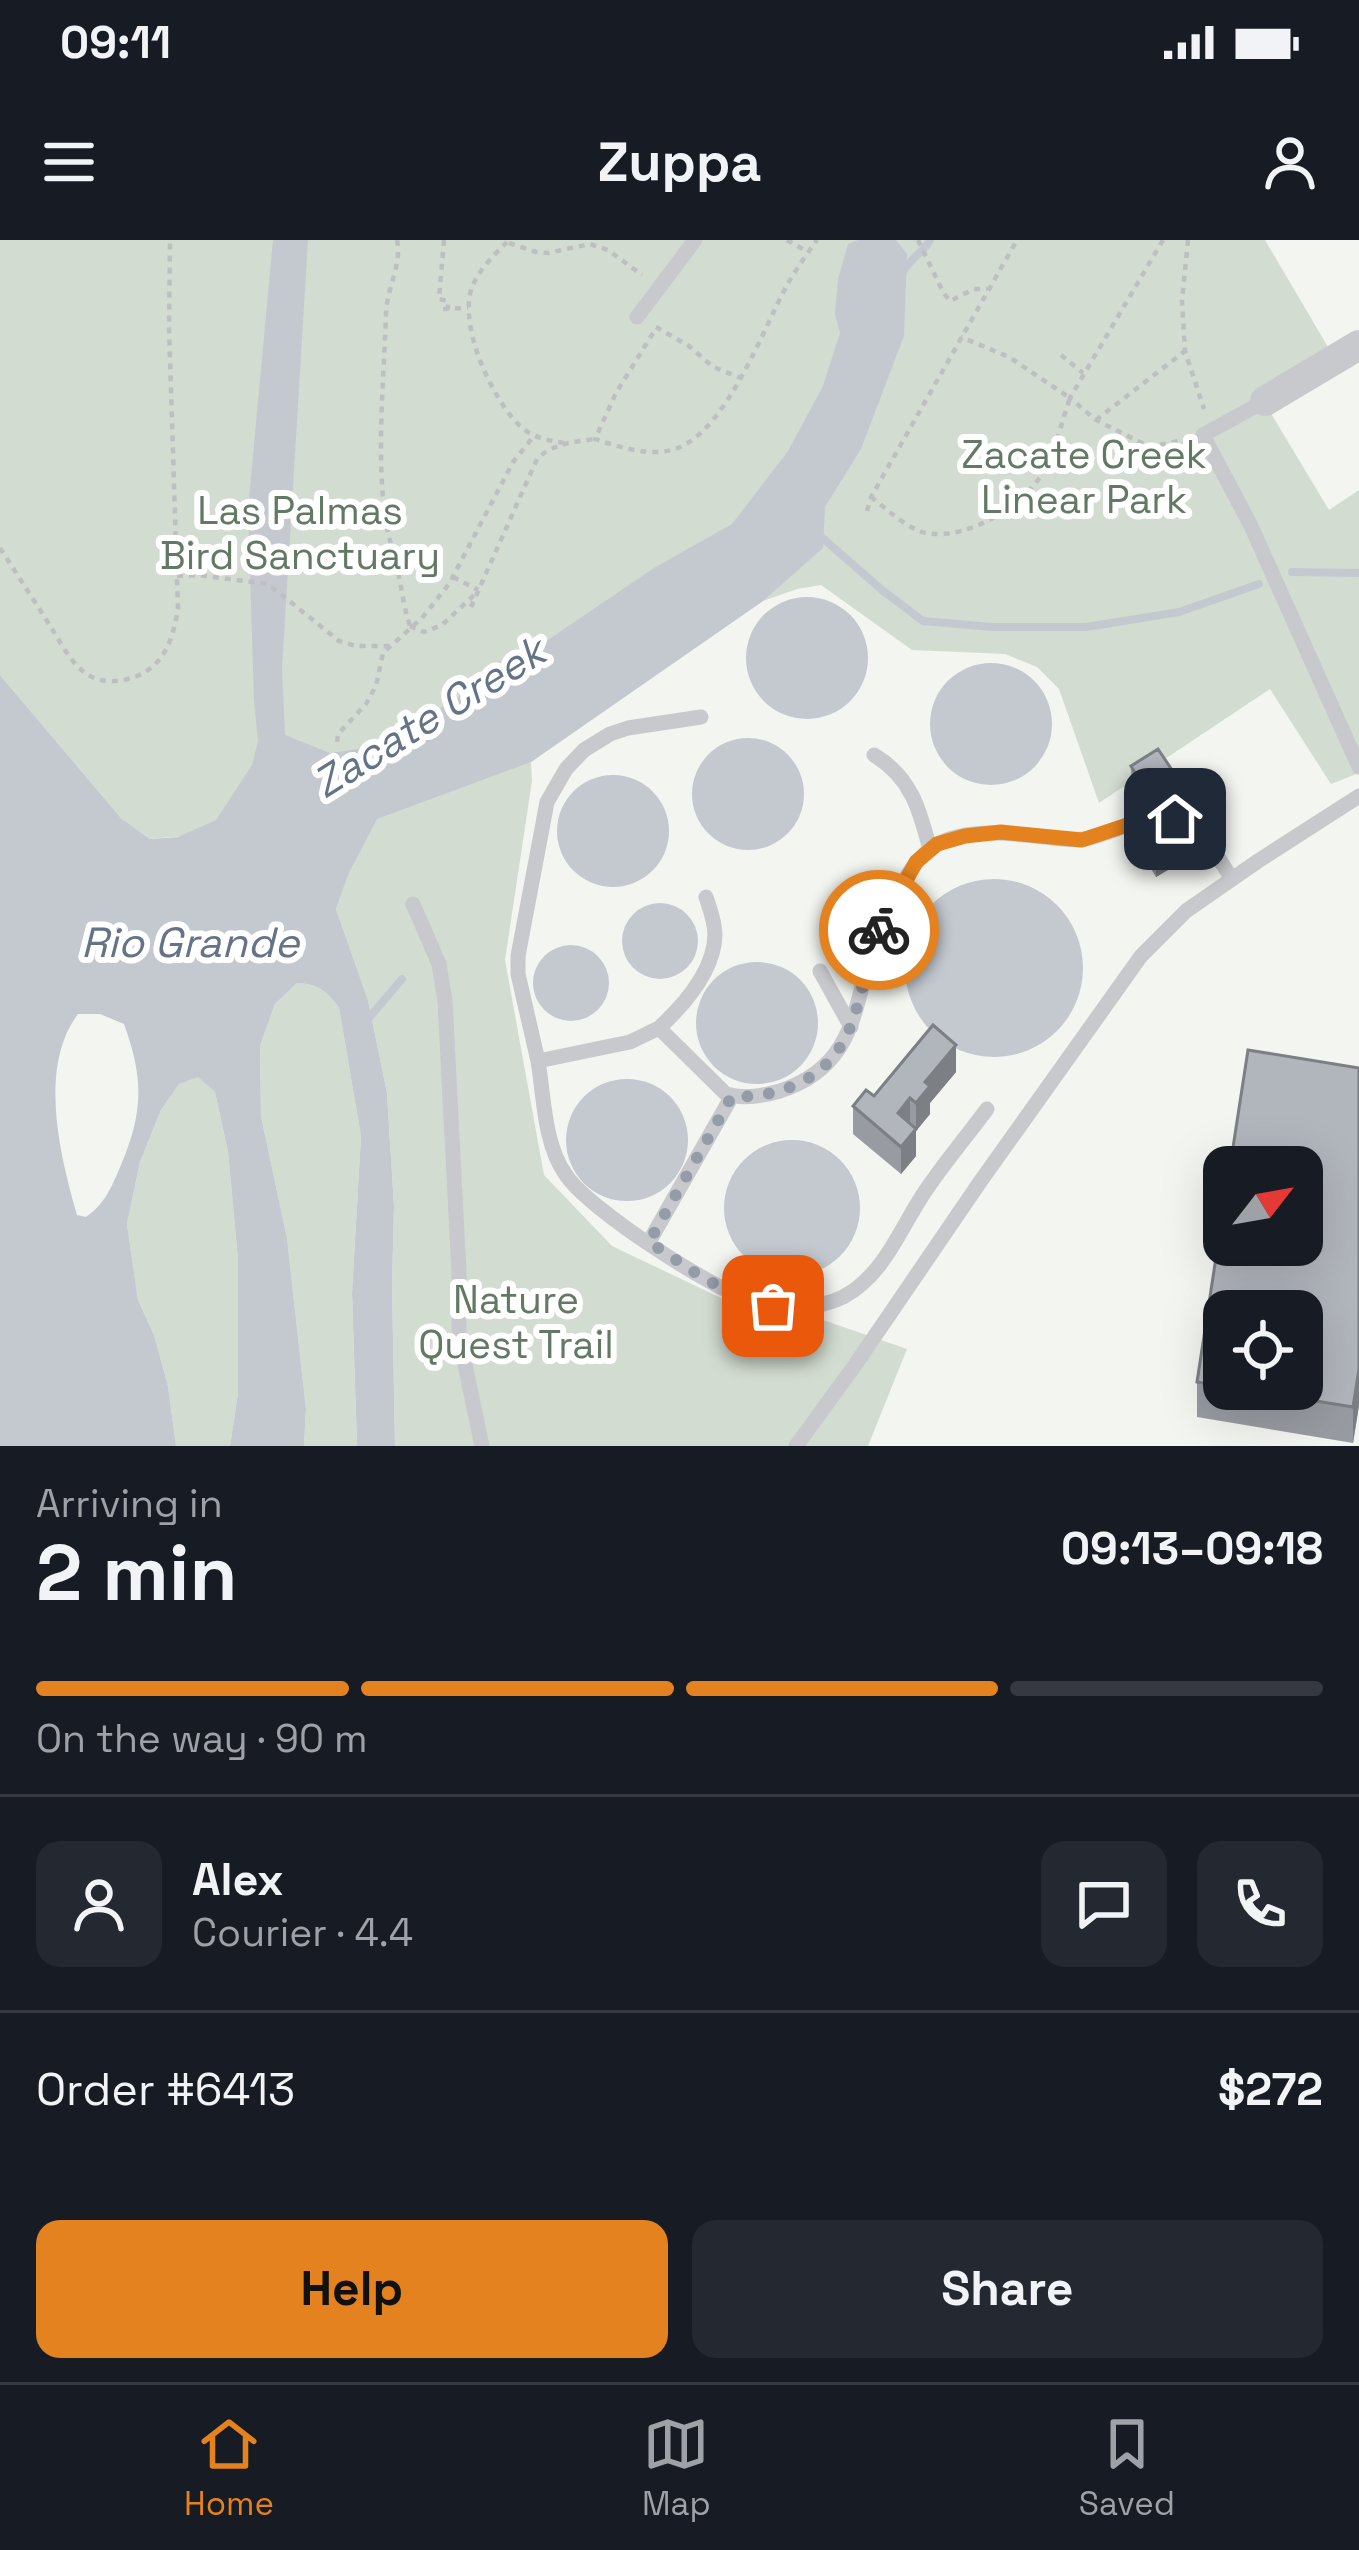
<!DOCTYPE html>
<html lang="en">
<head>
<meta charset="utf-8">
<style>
	body { margin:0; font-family:"Space Grotesk",sans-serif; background:#242831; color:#f1f3f6; height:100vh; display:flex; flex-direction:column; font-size:45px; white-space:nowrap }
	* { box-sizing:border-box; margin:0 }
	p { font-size:39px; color:#9ea1a6 }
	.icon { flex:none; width:66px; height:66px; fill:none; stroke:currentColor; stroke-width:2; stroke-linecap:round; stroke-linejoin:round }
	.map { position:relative; height:1206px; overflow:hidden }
	.side { display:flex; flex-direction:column; background:#171b24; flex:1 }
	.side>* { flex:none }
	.needle { width:78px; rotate:59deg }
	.controls { position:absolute; left:1203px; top:906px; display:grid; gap:24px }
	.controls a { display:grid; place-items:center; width:120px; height:120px; border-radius:24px; background:#171b24; box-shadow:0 12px 48px #0002; font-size:60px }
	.pin { position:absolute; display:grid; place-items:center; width:102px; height:102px; color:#fff; margin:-51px; border-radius:24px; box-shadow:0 6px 18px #0006 }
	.courier { position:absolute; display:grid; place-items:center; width:120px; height:120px; margin:-60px; border:9px solid #e58220; border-radius:50%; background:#fff; color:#222; box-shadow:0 3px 15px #0007 }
	.headline em { font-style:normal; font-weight:700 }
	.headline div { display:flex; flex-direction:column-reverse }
	.headline { display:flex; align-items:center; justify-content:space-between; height:204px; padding:0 36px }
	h1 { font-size:78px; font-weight:700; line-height:90px }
	.bar { display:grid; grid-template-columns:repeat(4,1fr); gap:18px 12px; align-content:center; height:144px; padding:0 36px }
	.bar i { height:15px; border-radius:9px; background:#363941 }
	.bar .active { background:#e58220 }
	.bar p { grid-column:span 4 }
	.line { display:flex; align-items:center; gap:30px; padding:0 36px; border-top:3px solid #363941 }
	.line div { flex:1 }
	.round { display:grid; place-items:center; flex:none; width:126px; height:126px; border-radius:24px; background:#242831 }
	.primary-button { display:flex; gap:24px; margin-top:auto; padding:24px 36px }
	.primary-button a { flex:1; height:138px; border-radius:24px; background:#e58220; color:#111; font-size:48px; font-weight:700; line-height:138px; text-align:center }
	.primary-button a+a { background:#242831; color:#f1f3f6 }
	.status { display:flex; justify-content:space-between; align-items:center; height:84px; padding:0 60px; background:#171b24; direction:ltr }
	.status svg { height:33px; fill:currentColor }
	header { display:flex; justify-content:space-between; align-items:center; height:156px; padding:0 36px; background:#171b24; font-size:54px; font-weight:700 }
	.tabs { display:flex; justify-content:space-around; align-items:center; height:168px; border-top:3px solid #363941; background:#171b24; font-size:33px; color:#9ea1a6 }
	.tabs a { display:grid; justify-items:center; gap:6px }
	.tabs .active { color:#e58220 }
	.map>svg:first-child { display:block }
	.green { fill:#d3dcd1 }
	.water { fill:#c4c9d0; fill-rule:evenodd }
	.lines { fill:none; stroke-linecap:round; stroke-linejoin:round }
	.stream { stroke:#c4c9d0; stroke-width:8 }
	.path { stroke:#bebfc1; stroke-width:4.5; stroke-dasharray:6 6; stroke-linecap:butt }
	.service { stroke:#c7c9cd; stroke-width:15 }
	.minor { stroke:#c7c9cd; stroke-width:30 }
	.wall { fill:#989ca2; fill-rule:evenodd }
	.shaded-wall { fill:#7c7f84 }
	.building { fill:#b1b5bc; stroke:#7c7f84; stroke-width:3 }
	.done { stroke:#959ca8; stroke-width:12; stroke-dasharray:0 21.6 }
	.route { stroke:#e58220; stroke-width:15 }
	.labels { text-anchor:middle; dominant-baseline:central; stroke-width:12; stroke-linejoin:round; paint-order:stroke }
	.park-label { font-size:39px; fill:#627963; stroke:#fff }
	.water-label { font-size:42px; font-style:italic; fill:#637486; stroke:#fff }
</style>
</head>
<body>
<div class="status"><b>09:11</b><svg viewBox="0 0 49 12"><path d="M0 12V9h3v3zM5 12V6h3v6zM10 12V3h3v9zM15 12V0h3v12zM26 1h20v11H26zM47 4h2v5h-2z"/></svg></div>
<header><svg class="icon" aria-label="menu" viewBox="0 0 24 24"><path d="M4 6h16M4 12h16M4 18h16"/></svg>Zuppa<svg class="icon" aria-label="person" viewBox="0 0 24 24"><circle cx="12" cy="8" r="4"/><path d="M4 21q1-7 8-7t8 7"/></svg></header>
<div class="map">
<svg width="1359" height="1206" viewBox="0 0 1359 1206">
	<rect width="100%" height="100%" fill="#f3f5f0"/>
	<path class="green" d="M0,0h1265l63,107 -71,43 72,120 30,-20v283l-28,11 -61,-95 -171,114 -40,-114 -22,-22 -32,-13 -93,-4 -91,-65 -24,4 -34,12 -232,161 1,19 -27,179 39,215 68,71 128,61 86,14 81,28 -39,97h-473l-3,-161 2,-79 -7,-113 -19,-93 -32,-91 13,-36 26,-54 -225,20 -29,-21 -121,-143z
		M297,743c21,1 30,8 42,25l22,128 -9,157 5,153h-53l2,-37 -19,-171 -26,-122 -1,-70 15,-42z
		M198,836l17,16 13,60 10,107v134l-8,53h-54l-8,-60 -14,-51 -16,-35 -11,-76 13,-62 21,-52 18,-26z"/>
	<path class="water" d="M273,0h35l-26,429 3,66 45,18 28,-4 45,-17 136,-86 115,-78 78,-44 56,-73 35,-65 17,-53 -5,-19 3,-35 10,-35 10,-4h38l11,14 -3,82 -43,113 -36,58 -2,41 -60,53 -232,161 -154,57 -28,54 -13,36 32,91 19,93 7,113 -2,79 3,161h-38l-5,-153 9,-157 -22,-128c-12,-17 -21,-24 -42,-25l-22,21 -15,42 1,70 26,122 19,171 -2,37h-74l8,-53v-134l-10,-107 -13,-60 -17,-15 -19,7 -18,26 -21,52 -13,62 11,76 16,35 14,51 8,60h-176v-771l121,143 29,21 28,-2 38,-17 36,-55 6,-24 -4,-40 -6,-192zM78,774h22l24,10c21,58 19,91 -6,148 -9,20 -14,32 -32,45l-9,-2c-17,-59 -39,-148 1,-201z
		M746 418a61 61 0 1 1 122 0a61 61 0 1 1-122 0Z
		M930 484a61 61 0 1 1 122 0a61 61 0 1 1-122 0Z
		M692 554a56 56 0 1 1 112 0a56 56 0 1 1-112 0Z
		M557 591a56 56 0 1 1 112 0a56 56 0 1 1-112 0Z
		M905 728a89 89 0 1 1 178 0a89 89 0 1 1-178 0Z
		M622 701a38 38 0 1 1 76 0a38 38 0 1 1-76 0Z
		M533 743a38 38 0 1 1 76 0a38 38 0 1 1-76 0Z
		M696 783a61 61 0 1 1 122 0a61 61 0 1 1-122 0Z
		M566 900a61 61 0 1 1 122 0a61 61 0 1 1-122 0Z
		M724 968a68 68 0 1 1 136 0a68 68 0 1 1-136 0Z"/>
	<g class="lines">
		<path class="stream" d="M904,30c7,-12 19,-17 26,-30
			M818,294l64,56 41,31 69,6h94l93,-15 80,-28
			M1292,332l67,1
			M368,779l34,-40"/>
		<path class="path" d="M397,0c5,26 -10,47 -11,73 -2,65 -9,130 -2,195 2,22 9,43 14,64 4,19 6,36 12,54
			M444,0l-5,59 9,2v8
			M787,0l21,12
			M918,0l25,52 7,9 24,-12h13
			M1163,0l-93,158 26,22 54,27 33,-7
			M1188,0l-6,61 3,50 19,58
			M507,2c-13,13 -28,28 -35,45 -14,39 20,112 48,139 13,12 27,14 44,17
			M509,3l27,9 12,1 42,-9 18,6 34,25
			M443,69l25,-1
			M656,87l33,19 24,21 28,11
			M653,93l-37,60 -21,46c24,8 57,19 83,9 49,-20 84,-116 108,-161 9,-16 20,-32 31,-47
			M1061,115l22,18
			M1096,180l89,-69
			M871,257c16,12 36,32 55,36 41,8 100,-28 119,-64 11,-21 17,-48 25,-71l-61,-41 -48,-20
			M867,271l4,-14 146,-257
			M0,308c17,26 34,53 51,79 9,15 19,34 33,45 15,12 35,11 53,4 29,-12 36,-39 41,-67l-9,-282 1,-87
			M177,336l21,-1 70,9 71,57 17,5h34
			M453,337l25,13
			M471,367l66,-148c16,-16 37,-17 58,-20
			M410,386l14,6 18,-7 32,-30
			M337,502l1,-8 28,-30 10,-18 7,-33 39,-35 27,-34 64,-122 21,-26"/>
		<path class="service" d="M637,77l58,-77
			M1265,161l-62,34 48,91 108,241
			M874,515c37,22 46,55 56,95
			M413,664l26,60 6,37 14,271v64l23,110
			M820,731l31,56
			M659,788c25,-23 55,-57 56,-93 0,-13 -5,-26 -9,-38
			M538,821l-20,-87v-18l29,-154 19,-33 18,-19 26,-16 18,-6 73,-11
			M987,869c-20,27 -42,53 -61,81 -25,36 -41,85 -83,107 -27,13 -60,13 -89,5 -39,-11 -166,-93 -188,-127 -22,-30 -22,-78 -28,-114l92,-19 29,-14 67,66c16,5 37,2 54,-3 79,-26 73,-88 96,-154 5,-14 13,-28 20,-41 9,-19 21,-39 39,-50 31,-20 83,-12 117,-8 12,1 25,3 37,0 35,-9 80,-37 111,-4 13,13 22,30 32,45
			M649,1002l83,-146
			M796,1206l57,-78 127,-186 161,-226 45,-45 72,-50 101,-65"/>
		<path class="minor" d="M1265,161l94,-56"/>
	</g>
	<path class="wall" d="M1131,526l41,22 -28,18 -13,-21z
		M1137,587l51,31 -32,19 -19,-31z
		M1248,810l111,18v337l-6,38 -156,-26v-35l27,-177v40h78v-78h-72zM1224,1071h78v78h-78z
		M956,832l-26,31v11l-14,17v25l-15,18 -48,-40v-28l21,-10z"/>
	<path class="shaded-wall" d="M1172,530v18l-28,18v-19z
		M1188,600v18l-32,19v-18z
		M956,805v27l-26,31v11l-14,17v25l-15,18v-27l15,-18v-26l9,-21z
		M910,858v28l-12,-13z
		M1359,1129v36l-6,38v-36z"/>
	<path class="building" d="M1158,509l14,21 -28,17 -13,-21z
		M1169,568l19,32 -32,19 -19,-32z
		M933,785l23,20 -31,37 5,4 -14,17 -6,-5 -12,15 18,16 -15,18 -48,-41 13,-16 8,6z
		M1248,810l111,18v301l-6,38 -111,-18h60v-78h-78v75l-27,-4 27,-177v40h78v-78h-72z"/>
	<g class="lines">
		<path class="done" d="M773,1066c-47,-8 -85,-39 -124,-64l83,-146c18,2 39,-2 56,-8 75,-29 66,-95 91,-158"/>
		<path class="route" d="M879,690l37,-68 21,-18 28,-8 36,-4 81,8 63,-21h30"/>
	</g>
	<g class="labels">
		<g class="park-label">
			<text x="1084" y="214">Zacate Creek<tspan x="1084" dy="45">Linear Park</tspan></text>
			<text x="300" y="270">Las Palmas<tspan x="300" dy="45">Bird Sanctuary</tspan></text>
			<text x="516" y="1059">Nature<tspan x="516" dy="45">Quest Trail</tspan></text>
		</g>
		<g class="water-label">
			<text transform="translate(429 477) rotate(-32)">Zacate Creek</text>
			<text x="190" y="702">Rio Grande</text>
		</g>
	</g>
</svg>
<div class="controls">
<a><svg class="needle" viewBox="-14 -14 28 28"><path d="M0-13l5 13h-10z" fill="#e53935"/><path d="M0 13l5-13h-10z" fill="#9ea1a6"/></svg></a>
<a><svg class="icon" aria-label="locate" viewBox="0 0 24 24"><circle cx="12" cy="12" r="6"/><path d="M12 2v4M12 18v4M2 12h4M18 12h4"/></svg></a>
</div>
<div class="pin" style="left:773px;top:1066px;background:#ea580c"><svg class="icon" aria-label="bag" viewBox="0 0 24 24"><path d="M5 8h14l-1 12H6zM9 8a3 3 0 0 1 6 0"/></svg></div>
<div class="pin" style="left:1175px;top:579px;background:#1f2937"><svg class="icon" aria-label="home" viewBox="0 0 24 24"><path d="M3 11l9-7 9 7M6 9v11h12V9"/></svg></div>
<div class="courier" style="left:879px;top:690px"><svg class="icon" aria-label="bike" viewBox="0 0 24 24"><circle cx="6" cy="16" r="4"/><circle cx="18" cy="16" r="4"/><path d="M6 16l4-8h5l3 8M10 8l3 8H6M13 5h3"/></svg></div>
</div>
<section class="side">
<div class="headline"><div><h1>2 min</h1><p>Arriving in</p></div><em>09:13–09:18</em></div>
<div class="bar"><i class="active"></i><i class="active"></i><i class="active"></i><i></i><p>On the way · 90 m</p></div>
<div class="line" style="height:216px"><a class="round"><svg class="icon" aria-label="person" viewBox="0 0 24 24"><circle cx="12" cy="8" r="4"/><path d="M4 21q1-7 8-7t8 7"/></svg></a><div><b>Alex</b><p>Courier · 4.4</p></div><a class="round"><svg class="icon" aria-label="chat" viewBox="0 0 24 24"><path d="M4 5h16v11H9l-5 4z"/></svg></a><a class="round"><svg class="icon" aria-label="phone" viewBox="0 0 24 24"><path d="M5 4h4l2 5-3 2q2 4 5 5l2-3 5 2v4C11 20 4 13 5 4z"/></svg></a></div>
<div class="line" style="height:156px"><div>Order #6413</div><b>$272</b></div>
<div class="primary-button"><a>Help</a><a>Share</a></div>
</section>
<nav class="tabs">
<a class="active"><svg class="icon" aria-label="home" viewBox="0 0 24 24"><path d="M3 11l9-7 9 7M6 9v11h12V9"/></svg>Home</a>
<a><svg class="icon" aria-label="map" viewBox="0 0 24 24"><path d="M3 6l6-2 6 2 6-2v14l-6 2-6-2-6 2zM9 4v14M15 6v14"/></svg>Map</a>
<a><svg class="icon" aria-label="saved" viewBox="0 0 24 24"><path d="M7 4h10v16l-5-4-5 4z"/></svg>Saved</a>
</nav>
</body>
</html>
